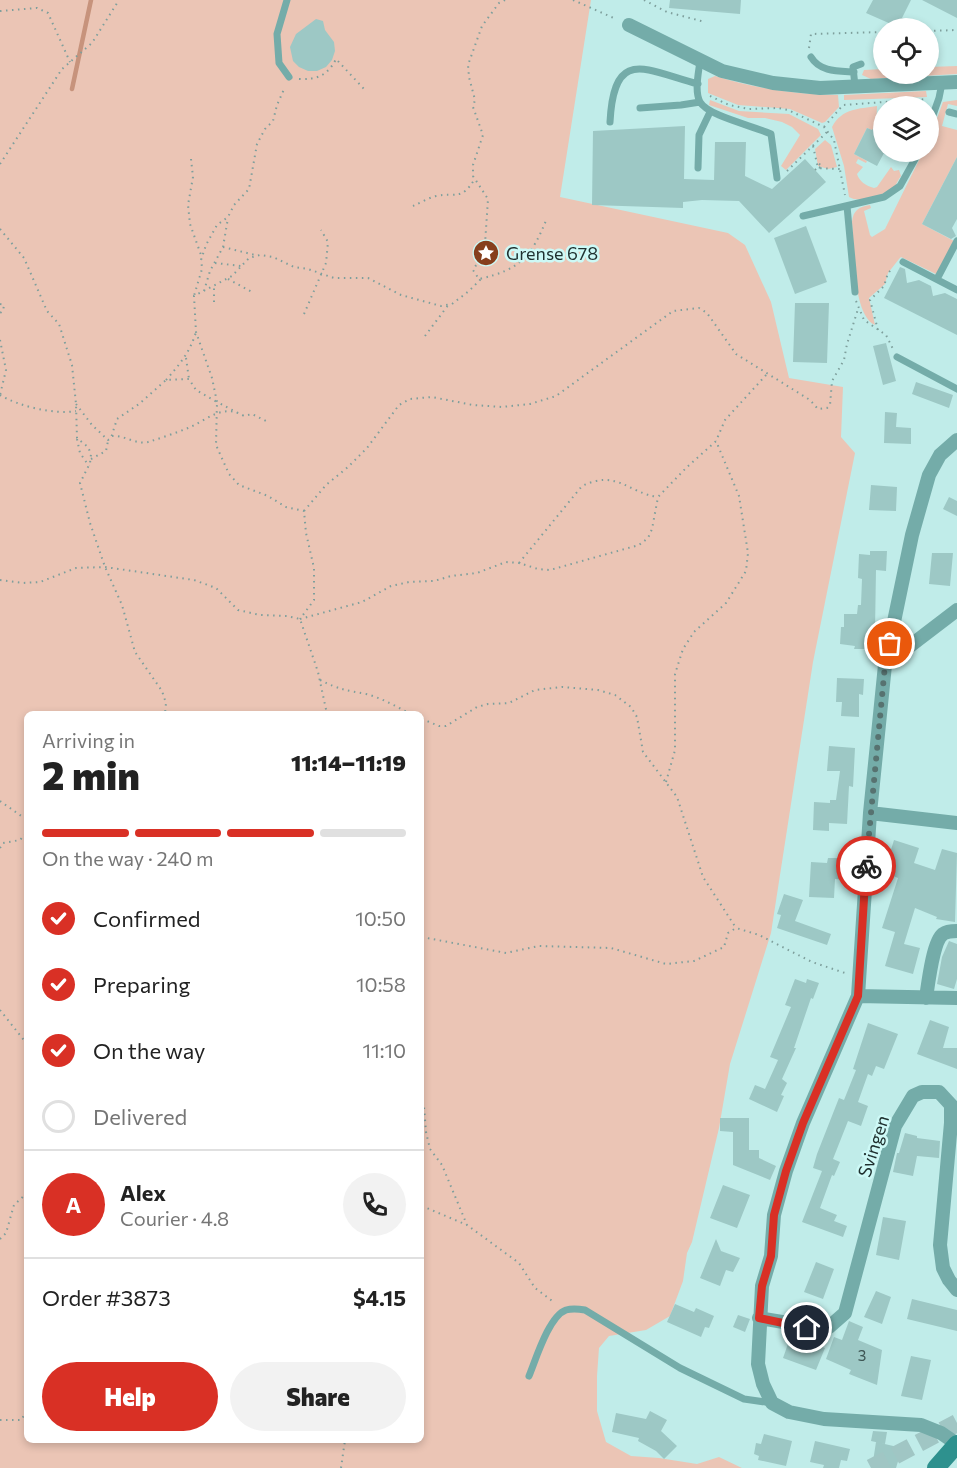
<!DOCTYPE html>
<html lang="en">
<head>
<meta charset="utf-8">
<style>
	body { margin:0; font-family:Commissioner,sans-serif; background:#f2f2f2; color:#222; height:100vh; display:flex; flex-direction:column; font-size:22px; white-space:nowrap }
	* { box-sizing:border-box; margin:0 }
	p { font-size:20px; color:#767676 }
	.icon { flex:none; width:33px; height:33px; fill:none; stroke:currentColor; stroke-width:2; stroke-linecap:round; stroke-linejoin:round }
	.map { position:relative; flex:1; overflow:hidden }
	.side { position:absolute; left:24px; top:711px; width:400px; height:732px; display:flex; flex-direction:column; background:#fff; border-radius:9px; box-shadow:0 3px 9px #0003 }
	.side>* { flex:none }
	.buttons { position:absolute; left:873px; top:18px; display:grid; gap:12px }
	.buttons a { display:grid; place-items:center; width:66px; height:66px; border-radius:50%; background:#fff; box-shadow:0 3px 9px #0003; font-size:30px }
	.pin { position:absolute; display:grid; place-items:center; width:51px; height:51px; color:#fff; margin:-26px; border:3px solid #fff; border-radius:50%; box-shadow:0 2px 6px #0007 }
	.courier { position:absolute; display:grid; place-items:center; width:60px; height:60px; margin:-30px; border:4px solid #d93025; border-radius:50%; background:#fff; color:#222; box-shadow:0 2px 8px #0007 }
	.headline em { font-style:normal; font-weight:800 }
	.headline div { display:flex; flex-direction:column-reverse }
	.headline { display:flex; align-items:center; justify-content:space-between; height:102px; padding:0 18px }
	h1 { font-size:39px; font-weight:800; line-height:45px }
	.bar { display:grid; grid-template-columns:repeat(4,1fr); gap:9px 6px; align-content:center; height:72px; padding:0 18px }
	.bar i { height:8px; border-radius:4px; background:#e0e0e0 }
	.bar .current { background:#d93025 }
	.bar p { grid-column:span 4 }
	.line { display:flex; align-items:center; gap:15px; padding:0 18px; border-top:2px solid #e0e0e0 }
	.line div { flex:1 }
	.round { display:grid; place-items:center; flex:none; width:63px; height:63px; border-radius:32px; background:#f2f2f2 }
	ol { padding:0 18px; list-style:none }
	li { display:flex; align-items:center; gap:18px; height:66px }
	li p { margin-inline-start:auto }
	li .icon { padding:6px; border-radius:50%; background:#d93025; color:#fff; stroke-width:4 }
	li:last-child { color:#767676 }
	li i { width:33px; height:33px; border:3px solid #e0e0e0; border-radius:50% }
	.primary-button { display:flex; gap:12px; margin-top:auto; padding:12px 18px }
	.primary-button a { flex:1; height:69px; border-radius:36px; background:#d93025; color:#fff; font-size:24px; font-weight:800; line-height:69px; text-align:center }
	.primary-button a+a { background:#f2f2f2; color:#222 }
	.map>svg:first-child { display:block }
	.green { fill:#ebc5b5; fill-rule:evenodd }
	.lines { fill:none; stroke-linecap:round; stroke-linejoin:round }
	.stream { stroke:#c7937c; stroke-width:4.5 }
	.building { fill:#9dc8c5 }
	.highway-tunnel { stroke:#a0c6c4; stroke-width:18; stroke-dasharray:18 9; stroke-linecap:butt }
	.path { stroke:#7e9f9c; stroke-width:2; stroke-dasharray:1.5 4.5; stroke-linecap:butt }
	.lane { stroke:#74aca9; stroke-width:7 }
	.street { stroke:#74aca9; stroke-width:14 }
	.secondary { stroke:#2e918e; stroke-width:18 }
	.done { stroke:#577270; stroke-width:6; stroke-dasharray:0 10.8 }
	.route { stroke:#d93025; stroke-width:8 }
	.labels { text-anchor:middle; dominant-baseline:central; stroke-width:5; stroke-linejoin:round; paint-order:stroke }
	.number-label { font-size:15px; fill:#3e5654 }
	.poi-label { font-size:18px; fill:#1f302f; stroke:#cdf9f6; text-anchor:start }
	.street-label { font-size:18px; fill:#1f302f; stroke:#cdf9f6 }
</style>
</head>
<body>
<div class="map">
<svg width="957" height="1468" viewBox="0 0 957 1468">
	<rect width="100%" height="100%" fill="#c0ece9"/>
	<path class="green" d="M0,0h591l-31,197 168,36 17,12 26,57 18,76 54,9 -2,50 14,16 -42,209 -42,271 -41,131 -11,64 -27,114 -5,11 -4,28 -13,35 -24,14 -37,6 -10,12 -2,28v35l9,31 25,14 28,2 38,6 22,-7 23,11h-742zM27,714h395v726h-395z
		M957,66v8l-86,5 -9,-4 2,-5 19,-1 1,5h44l1,-7z
		M715,76c40,12 81,19 123,19l1,12 -14,15 -3,1 -32,-14 -52,-4 -30,-12v-14z
		M926,91l1,6 -83,3v-5z
		M710,100l29,11 50,3 29,15 3,6 -35,35 -5,-4 19,-31 -8,-8 -10,-5 -17,-4h-17l-39,-13z
		M957,100v6l-9,-2 -6,22 15,4v27l-35,67 32,17 -15,31 -3,2 -35,-17 -2,2 -11,14 -3,11 -16,14 6,27c-23,-10 -21,-79 -23,-103 1,-12 7,-15 18,-17l1,3 -7,3 6,24 2,2 13,-8 38,-77h5l1,-12 14,-38z
		M877,106l-1,26 -9,-4 -13,26 13,7 -1,2 -8,-4 -2,4 7,4 -6,7c2,7 9,12 17,14l3,-1 14,-20 3,4 5,-1 2,6c-1,1 -5,8 -5,9 -9,10 -36,19 -47,12l-5,-31 -12,-39c10,-19 27,-18 45,-21z
		M825,140l6,5 6,22 -9,2 -10,-3 -3,-17z"/>
	<g class="lines">
		<path class="stream" d="M72,89l19,-89"/>
	</g>
	<path class="building" d="M670,0h71l-1,14 -71,-6z
		M873,0h38l-9,18 2,1 -4,9 -34,-15z
		M922,0h35v18z
		M316,19l7,2 2,9 9,12 1,9 -3,9 -6,7 -9,4h-9l-9,-4 -6,-6 -3,-14 6,-13z
		M884,111v42l-7,13 -23,-12 13,-26 5,2z
		M685,126l-1,53 30,1 1,-38h31l-1,34 27,13 33,-30 21,23 -57,51 -30,-32 -37,-1 -19,2v6l-91,-3 1,-74z
		M957,157v62l-5,9 4,8 -5,3 -29,-15z
		M806,226l21,56 -32,12 -21,-56z
		M900,267l5,2 2,14 12,-3 12,6 2,10 12,-3 12,6v36l-73,-37z
		M795,303h34l-2,60 -34,-1z
		M886,343l10,38 -13,4 -10,-39z
		M916,382l37,13 -4,13 -37,-14z
		M885,412l12,1 -1,14 15,1v16l-27,-1z
		M871,485l26,2 -1,24 -27,-1z
		M949,497l8,4v15l-14,-7z
		M870,551h17l-1,20 -10,-1 -1,60h-5l-1,19h-15l1,-3 -15,-2 1,-17h3v-13h13l1,-9h3l1,-26 -4,-1 1,-24 11,1z
		M932,553h21l-3,33 -21,-2z
		M837,678l27,1 -1,16 -4,-1v23l-18,-1 1,-14h-6z
		M829,746l26,2 -2,39 -4,-1 -2,38 -18,-1v8l-16,-1 1,-28 16,1v-3h6l4,-29h-13z
		M894,840l25,8 -5,15 21,7 7,-21 15,4 -2,69 -19,-3 1,-2 -22,-9 -11,36 16,4 -7,26 -28,-8 10,-34 -13,-4 16,-50 -5,-2 2,-8 -9,-2z
		M828,858h18l-1,22 -10,-1 -1,19 -25,-1 2,-35 16,1z
		M784,894l19,6 -8,21 36,13 -4,11 -50,-17 4,-13 -4,-1z
		M949,941l8,3v35l-3,10 -17,-5 5,-27z
		M795,979l11,4 1,-4 12,4 -6,16 -2,-1 -17,50h2l-14,31 5,4 -6,12 3,1 -7,16 -28,-13 6,-14 10,4 13,-29 -8,-3 21,-50 -6,-2z
		M930,1020l19,7 -6,21h14v21l-40,-15z
		M868,1023l30,11 -14,35 -8,-3 -4,10 -4,-2 -10,28 10,4 -7,20 -13,-5 -15,38 7,3 -6,14 -2,-1 -12,33 17,7 -3,6 13,5 -4,11 -41,-15 20,-51 -9,-3 4,-14 22,-56 5,2 12,-30 -3,-1z
		M720,1118h29v32h10v8l17,8 -6,14 -37,-15v-33l-13,-1z
		M905,1133l12,3v2l23,3 -1,17 -22,-2 -4,20 -20,-4 4,-19h2z
		M723,1185l27,10 -13,33 -27,-10z
		M883,1217l23,4 -7,39 -23,-5z
		M716,1239l5,12 19,7 -7,14 -7,-2 -6,16 -20,-8z
		M816,1262l18,7 -11,30 -19,-7z
		M876,1291l15,6 -9,27 -18,-7z
		M912,1299l45,11v21l-50,-12z
		M675,1304l19,8 2,-4 18,8 -5,12 -4,-1 -4,10 -34,-15z
		M738,1315l12,4 -5,13 -12,-5z
		M849,1321l14,6 -5,13 24,10 -5,35 -28,-11 2,-4 -25,-11 8,-22 8,3z
		M786,1332l17,3 -2,4 24,9 -9,22 -33,-12 6,-17 -5,-3z
		M911,1356l20,4 -9,40 -21,-4z
		M650,1411l17,9 -6,11 16,15 -13,13 -8,-8 -18,-10 1,-3 -27,-6 4,-19 30,6z
		M873,1431l14,1 -2,12 -14,-3z
		M764,1434l28,7 -6,25 -28,-6 1,-4 -5,-2 2,-11 5,1z
		M815,1441l35,8 -3,12 -6,-1 -2,8h-16l1,-3 -14,-3z
		M876,1442l26,6 -6,20h-24z"/>
	<g class="lines">
		<path class="highway-tunnel" d="M871,1468l86,-45"/>
		<path class="path" d="M505,0l-6,3 -17,23 -14,39 1,12 6,23 -2,7 10,28 -10,30v11l15,23 -3,45 -3,12 -9,14 6,9c41,-9 53,-23 68,-61
			M573,0l43,19
			M644,0l23,12 38,10
			M0,11l37,-3 11,5 22,49
			M928,31l29,-1
			M809,48l2,-14 73,-2
			M299,79c18,1 29,-4 37,-20l29,31
			M710,96l19,9 20,4 29,-1 10,2 36,17 10,13 11,55
			M824,127l19,-22 84,-6
			M813,146l5,22
			M191,159l2,18 -5,28 2,19 11,31 1,14 -8,27
			M0,164l62,-95 30,-26 27,-43
			M819,164l2,1v3l-3,-1z
			M815,170l2,-2 24,1
			M787,171l41,-40
			M413,206c7,-3 15,-8 23,-10 20,-4 25,5 38,-16
			M0,229l24,29 23,53 12,13 13,41 4,39 1,34 11,9 3,7 -1,9 -10,20 10,40 15,44 17,38 13,47 27,39 4,12 -1,11
			M223,247l32,8
			M201,260l5,-15 11,-20 11,-8 6,-12 15,-16 8,-45 8,-15 8,-8 4,-16 8,-18
			M215,263l26,3
			M228,279l24,13
			M204,291l6,-20 13,-24 5,-29
			M856,301l8,19 22,15 7,14
			M214,302v-16
			M0,304l4,1 -1,6 -3,2
			M304,314l22,-51 2,-21 -7,-12
			M878,330l-8,-30 14,-14 4,-13 5,-5
			M425,336l24,-32
			M0,340l6,30 -6,25
			M186,358l3,21
			M166,380c14,-16 24,-28 30,-48
			M0,395c18,11 55,20 76,16
			M76,404l16,21 16,15 3,-2 6,-19 22,-15 27,-24 23,-1 7,11 21,12 -1,43 13,29 10,11 29,11 18,11 18,4 2,22 8,35v32l-14,19
			M238,413l-21,-11 -5,-24 -16,-46 -2,-36 38,-20 17,-18 11,-3 13,2 21,10 14,2 26,9h34l33,17 40,11 11,-2 17,-13 13,-13
			M112,436c13,-1 24,9 36,6 13,-4 28,-9 40,-14 19,-8 35,-25 56,-12l8,-2 14,7
			M77,439l3,14 9,13
			M91,459l15,-8 2,-10
			M304,511l22,-26 22,-18 19,-19 32,-43 11,-6 22,-2 41,8 29,2 28,-3 26,-8 117,-85 26,-3 8,5 29,41 74,46 8,9 9,-1 3,-3 2,-24 12,-21 3,-16 11,-35
			M519,563l63,-77c35,-17 46,7 76,11
			M0,580l23,3 17,-1 36,-14 29,-1 89,13 22,8 22,22 22,5 27,1 13,3 18,53 9,42
			M300,619l62,-17 29,-16 18,-4 25,-1 17,-5 26,-3 29,-11 13,1 19,6 12,1 89,-25 9,-7 4,-9 6,-32 29,-30 29,-26 9,-21 42,-46
			M320,680c20,10 26,10 46,14 16,4 31,13 45,20
			M422,719l17,7h7l31,-19 11,-3 21,-1 26,-13 27,-3 36,3 17,5 16,12 6,10 6,35 34,45 26,80 33,51
			M666,782l9,-32v-76l8,-25 11,-17 32,-29 20,-32 2,-18 -9,-57 -23,-55
			M0,801l27,19
			M0,848l3,-5 17,-3 7,-8
			M422,937l84,16 33,-7 72,2 55,16 28,-3 30,-14 4,-14 8,-5 23,7 53,27 33,11
			M0,1010l27,34
			M422,1102l2,5 2,25 4,17 12,16 25,60
			M422,1206l45,19 52,38 16,25 20,15
			M0,1239l6,-6 8,-28 13,-12
			M0,1420h21l6,-9
			M341,1468l4,-28"/>
		<path class="lane" d="M287,0l-10,34 2,29 10,14
			M811,57c9,15 27,14 43,15
			M700,60c-1,12 -6,30 0,42 8,14 54,24 71,32l6,44
			M855,86l-2,-19 8,-3
			M640,108l41,-3 19,-3
			M949,112l8,2
			M610,122c4,-76 35,-52 88,-38
			M928,129l11,-31 3,-15
			M698,168l1,-33 11,-23
			M847,206l8,86
			M803,216l81,-19 16,-11 19,-34
			M903,262l54,28
			M937,279l20,-38
			M897,357l60,32
			M529,1376c7,-17 20,-60 37,-66 7,-2 13,-1 19,0l95,58 64,31 28,4"/>
		<path class="street" d="M629,25l93,46 51,12 47,5 137,-6
			M885,665l72,-55
			M870,813l87,10
			M858,996l99,2
			M926,998c2,-13 7,-57 17,-64 4,-3 9,-3 14,-3
			M759,1318l59,10 11,-1 16,-14 50,-187 18,-30 9,-4h17l12,13v18l-11,122 3,23 6,12 8,10
			M957,1444l-16,-11 -20,-8 -97,-6 -35,-7 -17,-9 -9,-19 -5,-20 4,-78 9,-30 3,-41 12,-44 17,-48 55,-127 12,-183 15,-148 27,-130 17,-60 11,-20 17,-15"/>
		<path class="secondary" d="M936,1468l21,-24"/>
	</g>
	<g class="lines">
		<path class="done" d="M866,866l19,-201 5,-21"/>
		<path class="route" d="M807,1328l-48,-10 3,-32 9,-30 3,-41 12,-44 17,-48 55,-127 8,-130"/>
	</g>
	<defs>
		<g id="sight-disc" transform="scale(1.35)"><circle r="9.5" fill="#863f1d" stroke="#cdf9f6"/><path d="M0-6L1.8-2.2L6-1.7L2.9 1.2L3.7 5.4L0 3.3L-3.7 5.4L-2.9 1.2L-6-1.7L-1.8-2.2Z" fill="#fff"/></g>
	</defs>
	<g fill-rule="evenodd">
		<use href="#sight-disc" x="486" y="253"/>
	</g>
	<g class="labels">
		<g class="number-label">
			<text x="862" y="1355">3</text>
		</g>
		<g class="poi-label">
			<text x="506" y="253">Grense 678</text>
		</g>
		<g class="street-label">
			<text transform="translate(873 1146) rotate(-72)">Svingen</text>
		</g>
	</g>
</svg>
<div class="buttons">
<a><svg class="icon" aria-label="locate" viewBox="0 0 24 24"><circle cx="12" cy="12" r="6"/><path d="M12 2v4M12 18v4M2 12h4M18 12h4"/></svg></a>
<a><svg class="icon" aria-label="layers" viewBox="0 0 24 24"><path d="M12 4l9 5-9 5-9-5zM3 14l9 5 9-5"/></svg></a>
</div>
<div class="pin" style="left:890px;top:644px;background:#ea580c"><svg class="icon" aria-label="bag" viewBox="0 0 24 24"><path d="M5 8h14l-1 12H6zM9 8a3 3 0 0 1 6 0"/></svg></div>
<div class="pin" style="left:807px;top:1328px;background:#1f2937"><svg class="icon" aria-label="home" viewBox="0 0 24 24"><path d="M3 11l9-7 9 7M6 9v11h12V9"/></svg></div>
<div class="courier" style="left:866px;top:866px"><svg class="icon" aria-label="bike" viewBox="0 0 24 24"><circle cx="6" cy="16" r="4"/><circle cx="18" cy="16" r="4"/><path d="M6 16l4-8h5l3 8M10 8l3 8H6M13 5h3"/></svg></div>
<section class="side">
<div class="headline"><div><h1>2 min</h1><p>Arriving in</p></div><em>11:14–11:19</em></div>
<div class="bar"><i class="current"></i><i class="current"></i><i class="current"></i><i></i><p>On the way · 240 m</p></div>
<ol>
<li><svg class="icon" aria-label="check" viewBox="0 0 24 24"><path d="M5 12l5 5 9-10"/></svg>Confirmed<p>10:50</p></li>
<li><svg class="icon" aria-label="check" viewBox="0 0 24 24"><path d="M5 12l5 5 9-10"/></svg>Preparing<p>10:58</p></li>
<li><svg class="icon" aria-label="check" viewBox="0 0 24 24"><path d="M5 12l5 5 9-10"/></svg>On the way<p>11:10</p></li>
<li><i></i>Delivered</li>
</ol>
<div class="line" style="height:108px"><b class="round" style="background:#d93025;color:#fff">A</b><div><b>Alex</b><p>Courier · 4.8</p></div><a class="round"><svg class="icon" aria-label="phone" viewBox="0 0 24 24"><path d="M5 4h4l2 5-3 2q2 4 5 5l2-3 5 2v4C11 20 4 13 5 4z"/></svg></a></div>
<div class="line" style="height:78px"><div>Order #3873</div><b>$4.15</b></div>
<div class="primary-button"><a>Help</a><a>Share</a></div>
</section>
</div>
</body>
</html>
